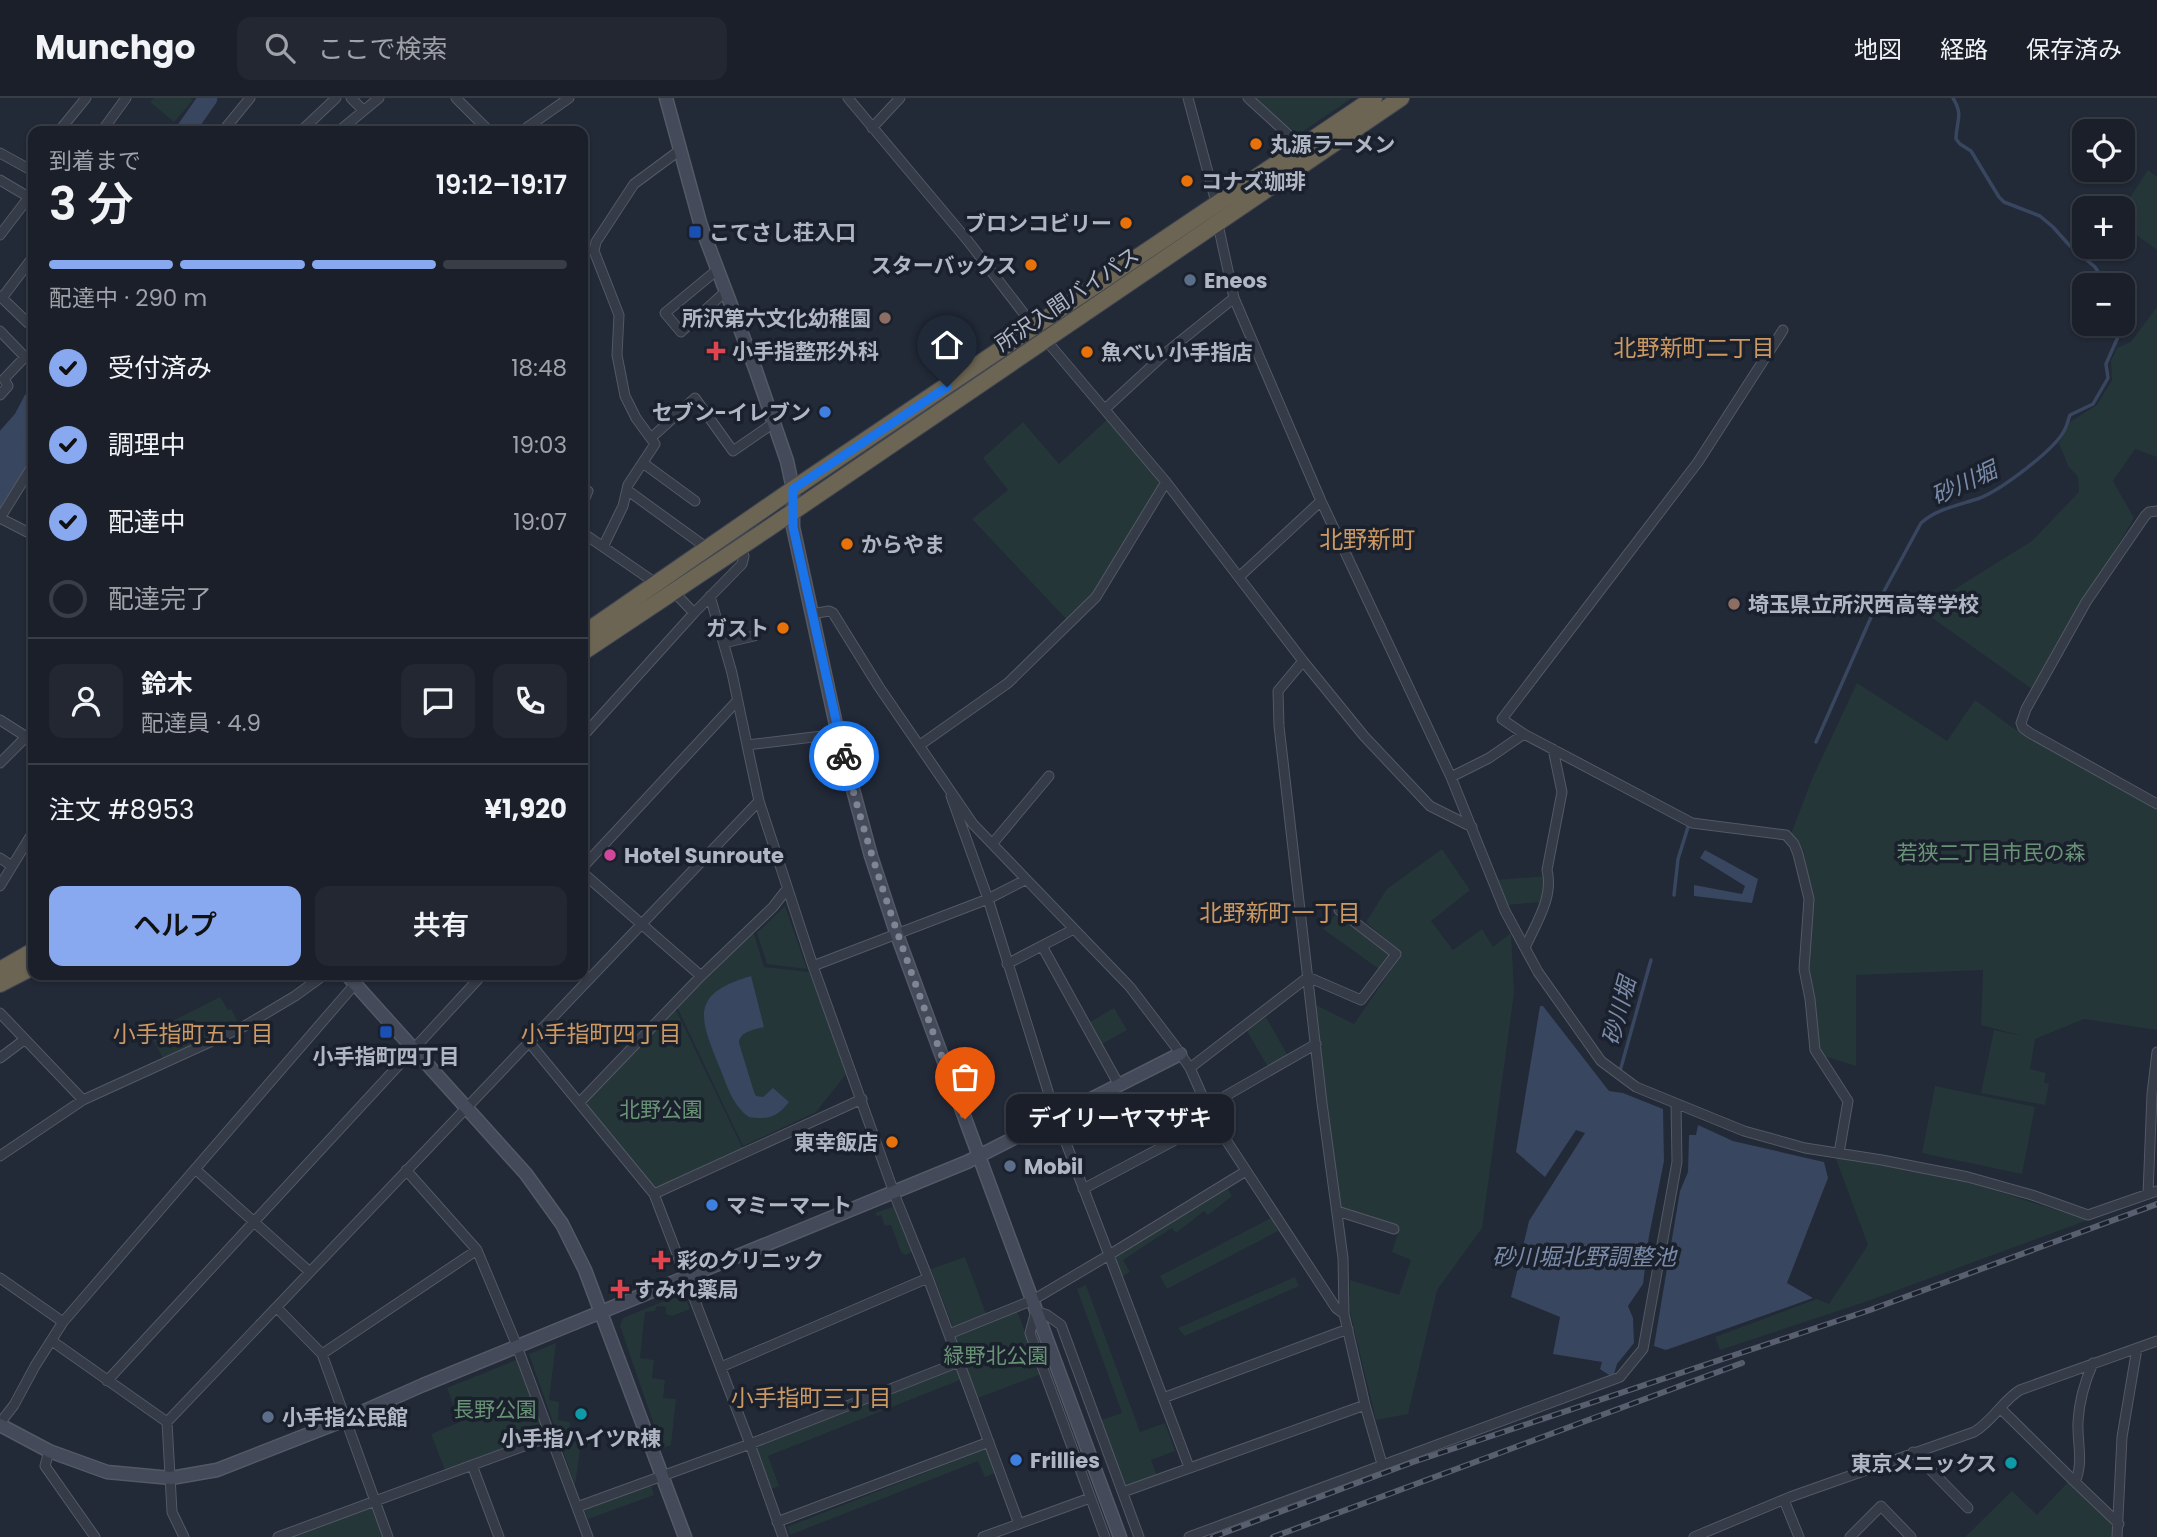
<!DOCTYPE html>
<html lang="ja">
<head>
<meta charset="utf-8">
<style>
	body { margin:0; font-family:Poppins,"Noto Sans JP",sans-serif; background:#232731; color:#f1f3f6; height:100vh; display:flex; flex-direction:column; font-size:26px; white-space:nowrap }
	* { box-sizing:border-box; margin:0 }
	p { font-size:23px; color:#9fa2a8 }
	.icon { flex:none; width:38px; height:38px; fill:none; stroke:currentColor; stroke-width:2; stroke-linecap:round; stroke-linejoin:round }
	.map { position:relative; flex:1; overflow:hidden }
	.side { position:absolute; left:28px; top:28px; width:560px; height:854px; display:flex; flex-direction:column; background:#1a1f29; border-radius:14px; box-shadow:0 2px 5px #0004,0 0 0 2px #383d46 }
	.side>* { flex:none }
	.controls { position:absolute; left:2072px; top:21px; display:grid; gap:14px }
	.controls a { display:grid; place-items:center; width:63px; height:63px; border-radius:14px; background:#1a1f29; box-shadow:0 2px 5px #0004,0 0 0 2px #383d46; font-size:35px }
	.pin { position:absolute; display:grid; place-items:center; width:60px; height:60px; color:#fff; margin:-72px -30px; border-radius:50% 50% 50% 0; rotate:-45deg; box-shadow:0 0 7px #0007 }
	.pin .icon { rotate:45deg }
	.courier { position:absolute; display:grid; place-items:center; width:70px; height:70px; margin:-35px; border:5px solid #1a73e8; border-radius:50%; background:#fff; color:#222; box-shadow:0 2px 9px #0007 }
	.bubble { position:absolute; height:49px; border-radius:14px; background:#1a1f29; box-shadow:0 2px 5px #0004,0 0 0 2px #383d46; font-size:23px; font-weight:600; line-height:49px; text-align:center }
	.head em { font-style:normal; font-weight:600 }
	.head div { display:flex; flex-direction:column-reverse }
	.head { display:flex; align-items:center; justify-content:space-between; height:119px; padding:0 21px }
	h1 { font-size:46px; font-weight:600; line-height:52px }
	.bar { display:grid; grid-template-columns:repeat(4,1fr); gap:10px 7px; align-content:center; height:84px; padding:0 21px }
	.bar i { height:9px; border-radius:5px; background:#383d46 }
	.bar .active { background:#88a8f0 }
	.bar p { grid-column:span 4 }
	.line { display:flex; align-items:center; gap:18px; padding:0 21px; border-top:2px solid #383d46 }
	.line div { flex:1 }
	.round { display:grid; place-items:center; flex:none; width:74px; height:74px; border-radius:14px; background:#232731 }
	ol { padding:0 21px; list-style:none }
	li { display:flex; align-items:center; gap:21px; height:77px }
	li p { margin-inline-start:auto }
	li .icon { padding:7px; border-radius:50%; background:#88a8f0; color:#111; stroke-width:4 }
	li:last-child { color:#9fa2a8 }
	li i { width:38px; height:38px; border:4px solid #383d46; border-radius:50% }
	.action { display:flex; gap:14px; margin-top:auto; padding:14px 21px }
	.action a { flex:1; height:80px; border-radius:14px; background:#88a8f0; color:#111; font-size:28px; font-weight:600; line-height:80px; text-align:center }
	.action a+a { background:#232731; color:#f1f3f6 }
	header { display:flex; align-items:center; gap:42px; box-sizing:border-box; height:98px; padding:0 35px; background:#1a1f29; border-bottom:2px solid #383d46 }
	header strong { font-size:33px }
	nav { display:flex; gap:38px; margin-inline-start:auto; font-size:24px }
	.search { width:490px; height:63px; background:#232731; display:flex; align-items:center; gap:18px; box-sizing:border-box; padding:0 24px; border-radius:14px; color:#9fa2a8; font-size:26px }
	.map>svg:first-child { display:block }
	.green { fill:#253639 }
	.water { fill:#38465f }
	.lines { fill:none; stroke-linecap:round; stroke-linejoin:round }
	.stream { stroke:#38465f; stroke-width:3.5 }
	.river { stroke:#38465f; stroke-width:19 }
	.street-casing { stroke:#535965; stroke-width:11 }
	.secondary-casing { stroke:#535965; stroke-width:15 }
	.highway-casing { stroke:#404652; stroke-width:18 }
	.street { stroke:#353b47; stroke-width:9 }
	.secondary { stroke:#444a5a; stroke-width:12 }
	.highway { stroke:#6d6553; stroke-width:16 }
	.rail-casing { stroke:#585f6e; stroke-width:6 }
	.rail { stroke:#1b212c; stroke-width:3.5; stroke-dasharray:10; stroke-linecap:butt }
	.done { stroke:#7e8593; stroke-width:7; stroke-dasharray:0 12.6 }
	.route { stroke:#1a73e8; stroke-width:9 }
	.food-dot { fill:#e8710a; stroke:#1b212c; stroke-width:2.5 }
	.transit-dot { fill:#1a4fb4; stroke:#1b212c; stroke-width:2.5 }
	.service-dot { fill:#5c6f8a; stroke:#1b212c; stroke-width:2.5 }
	.education-dot { fill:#8d6e63; stroke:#1b212c; stroke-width:2.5 }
	.health-dot { fill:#e0444e; stroke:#1b212c; stroke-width:2.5 }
	.shop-dot { fill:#3f7fe0; stroke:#1b212c; stroke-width:2.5 }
	.hotel-dot { fill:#d1479c; stroke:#1b212c; stroke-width:2.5 }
	.culture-dot { fill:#0f9aa8; stroke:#1b212c; stroke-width:2.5 }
	.labels { text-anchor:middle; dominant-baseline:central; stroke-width:7; stroke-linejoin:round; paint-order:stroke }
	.poi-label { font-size:21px; font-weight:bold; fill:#b0b6c4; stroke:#1b212c; text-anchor:start }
	.street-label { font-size:21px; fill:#b0b6c4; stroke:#1b212c }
	.park-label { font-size:21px; fill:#699376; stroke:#1b212c }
	.neighbourhood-label { font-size:23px; fill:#cc9963; stroke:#1b212c }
	.water-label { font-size:23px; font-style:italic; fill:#7a8baa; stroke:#1b212c }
	.quarter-label { font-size:24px; fill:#cc9963; stroke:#1b212c }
</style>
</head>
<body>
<header>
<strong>Munchgo</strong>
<div class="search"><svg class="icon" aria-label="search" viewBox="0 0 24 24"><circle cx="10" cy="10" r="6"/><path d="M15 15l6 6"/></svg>ここで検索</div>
<nav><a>地図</a><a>経路</a><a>保存済み</a></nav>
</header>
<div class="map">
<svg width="2157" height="1439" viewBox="0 0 2157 1439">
	<rect width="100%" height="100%" fill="#222937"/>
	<path class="green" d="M154,0h36l3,2 -19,22 -24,-20z
		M1254,0h98l-53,36 -29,-19z
		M2148,72l9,7v73l-34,-25v-17z
		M2157,209v150l-22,-8 -22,32 21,37 -102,171 -111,-79 111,-69 47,-49 -1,-15 -10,-11 -9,-23 11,-21 27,-17 15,-25 -1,-19 6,-13 14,-6z
		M1109,320l53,64 -66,115 -26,26 -98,-104 36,-29 -25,-32 40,-36 36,42z
		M1857,585l90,58 28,-41 38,28 144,76v226l-73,-11 -49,20 -5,30 16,4 -2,9 5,2 -4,21 -64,-12 13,-63 29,6 -42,-11 2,-55 -127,5v91l-35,-11 -13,-86 5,-63 -9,-55 -13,-17 21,-55z
		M1442,751l28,41 -39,31 22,29 29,-21 11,18 18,-14 3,60 -32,235 -45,62 -29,124 -32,6 -26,-108v-32l49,15 12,-35 -19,-8 8,-25 -61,-20 -23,-202 38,19 48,-70 -36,-32 21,-33z
		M1546,778l-4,26 -35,3 -12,-25z
		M785,808l22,63 -40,-5 -10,-31z
		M1338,814l54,41 -13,16 -56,-40z
		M753,833l11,36 45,5 38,101 -31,39 -73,34 -66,-139z
		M220,899l8,13 3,-1 8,15 -76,34 -14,-25z
		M675,910l68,141 -88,41 -73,-88z
		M1114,910l13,22 -25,14 -12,-22z
		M1266,919l22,39 -20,11 -21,-36z
		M1935,988l100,21 -13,67 -100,-21z
		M1840,1058l131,27 117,37 -223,82 -145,48 -5,-13 102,-38 12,5 39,-59 -32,-86z
		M1228,1091l4,7 -24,19 -4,-4 -28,22 -4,-5 -49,32 7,12 -9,5 -8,-19z
		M895,1108l17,46 -7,3 -4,-3 -10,-27 -6,1 -4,-11 -4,1 -2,-3z
		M1271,1120l7,13 -111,58 -7,-13z
		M965,1159l21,57 -33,13 -22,-58z
		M1295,1179l4,9 -114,50 -7,-8z
		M1086,1187l54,147 25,-9 10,28 -24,9 6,16 -31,11 -25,-67 21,-7 -45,-124z
		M684,1195l6,16 -18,7 -6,-2v-7l-9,-1 -2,5 -10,1 -5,46 14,2 -2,18 13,2 -2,18 13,1 -5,46 -9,3 -42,-122 3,-8z
		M1017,1213l24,63 -66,25 -24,-64z
		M556,1245l-7,57 10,2 -1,18 12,2 -1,19 12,2 -6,42 -46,-131z
		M516,1262l28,72 -99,38 -14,-36 29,-12 -13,-34z
		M955,1270l5,12 -192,76 11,30 -8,3 -16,-41z
		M988,1350l10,24 -13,5 -7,-16 -188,74 -3,-8z
		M2068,1384l45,42 -1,13h-147l47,-46 25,24z
		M651,1387l3,10 -66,24 -3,-9z
		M373,1407l12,32h-98z"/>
	<path class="water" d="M26,330l7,7v22l-33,52v-56z
		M1705,752l53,29 -6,24 -58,-7v-11l48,9 3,-8 -45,-28z
		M751,878l13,51c-10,3 -24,4 -25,16l15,49 2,4 7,1 10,-9 16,14c-12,15 -20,18 -40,15 -17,-12 -22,-32 -30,-51 -20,-50 -29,-72 32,-90z
		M1540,908h3l66,85 14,2 40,16 1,52 -15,75 -6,48 -15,22 5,12 1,25 -17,21 -3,10 -5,1 -9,-6 2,-7 -49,-8 7,-37 -49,-20 18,-76 56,-88 -9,-3 -31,47 -29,-25z
		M1698,1027l35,16 91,21 4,16 -41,105 26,15 -147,52 -12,-4 26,-155 8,-19 1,-37h7z"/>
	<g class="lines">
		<path class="stream" d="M1953,0c11,18 3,23 3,41l4,5 11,7 28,46 5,5 36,14 13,11 17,19 25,21 11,18
			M1816,644l60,-136 45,-83c17,-15 39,-18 59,-25 22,-9 73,-47 84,-67 3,-5 4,-11 6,-16l23,-11 15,-26 -2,-14 15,-34 3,-10 -1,-8
			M1674,797l4,-36 10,-32
			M1620,973l31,-111"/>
		<path class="river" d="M185,33l23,-33
			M0,347l23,-26 10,-19"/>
		<g class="street-casing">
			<path id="street" d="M351,0l12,12
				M456,0l33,33
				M848,0l120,143 67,87
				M1188,0l29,108
				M1248,0l54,49
				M872,30l28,-30
				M59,33l27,-33
				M102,33l24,-33
				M223,33l27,-33
				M301,33l35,-33
				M339,33l40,-33
				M522,33l47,-33
				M0,55l29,16 4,-5
				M0,82l32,19
				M1217,122l17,78 87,203 130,276 54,134 33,61 63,89 35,26 108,44 61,17 77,12 86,17 64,18 56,20 69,-24
				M0,137l29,-38
				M717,172l-52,43 16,19 44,-40
				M0,198l28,27 5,-7
				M2,200l31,-41
				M1783,232l-85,132 -196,257 22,15 168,89 94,12 8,9 4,10 11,45 -5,70 6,30 5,51 33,51 -9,52
				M0,233l25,26 -21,22 4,7 -8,9
				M1045,241l121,143 137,179 61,75 66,70 42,21
				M1105,311l63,-58 66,-53
				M651,340l44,-40 38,53 42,-29
				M643,365l52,38
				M33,367l-33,53 33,17
				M583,390l5,3 -5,12
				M627,392l80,58
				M2157,413l-8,1 -4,4 -59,86 -60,107 -5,14 2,5 7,5 127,71
				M583,435l74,51
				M604,447l19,-39 5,-21 27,-41 -19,-26 -11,-22 -8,-41 2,-40 -25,-64 2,-9 38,-58 46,-34
				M1239,479l82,-76
				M674,494l20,21
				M710,498l22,77 15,72 91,-11
				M811,516l18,-3 4,2 46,74 94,137 157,163 45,59 15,22 23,52 123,188 8,6 21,91 17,59
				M724,545l30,-7
				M1303,563l-25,30 1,35 43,377 21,155 1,56
				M0,622l33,21
				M583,638l111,-123 48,-49 2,-8
				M747,647l12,56 54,165 84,235 31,77 91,246
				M920,647l88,-62 88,-86 70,-115
				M0,665l26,-26
				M1451,679l38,-19 35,-24
				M951,698l37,103 68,218 53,138 137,-84
				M993,745l56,-67
				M0,760l12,8
				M583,769l154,-166
				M583,775l118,103 72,-69 14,-18
				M0,788l33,-54
				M1042,848l77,139
				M1525,850c11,-25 29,-51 22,-78l15,-78 -9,-43
				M1007,866l67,-35
				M813,868l175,-67 37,-19
				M0,915l83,87
				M529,944l125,152 96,250 33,93
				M0,960l24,-18
				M1190,970l118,-91 53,23 35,-46 -57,-44
				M580,1004l121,-126
				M1208,1008l108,-62
				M0,1058l83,-56 160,-73 52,-31 29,-21
				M195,1071l115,103
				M406,1072l71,80 38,91 73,196
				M1083,1091l130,-69
				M654,1096l208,-95
				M2148,1096l4,-100 5,-42
				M1337,1113l57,18
				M0,1180l63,44
				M277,1210l45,46 66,183
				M949,1236l84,-34 76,-45 80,212
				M52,1243l115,81
				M322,1256l155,-104
				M721,1269l207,-89
				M107,1283l375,-406
				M1163,1300l185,-69
				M2000,1310l75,74c9,-20 2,-39 3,-60 1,-20 7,-41 15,-59
				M0,1325l14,-18 21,-39 28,-44 292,-338
				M49,1353l-4,15 50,71
				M1913,1354l55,56
				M472,1367l27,72
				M2075,1384l44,42
				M1123,1394l242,-87
				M1784,1402l15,37
				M577,1409l173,-63 209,-82
				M777,1424l212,-80
				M184,1439l-12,-25 -5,-90 592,-621
				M278,1439l273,-101
				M983,1439l107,-39
				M1105,1439l-75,-204 6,-22 11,4 14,10 78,212
				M1189,1439l431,-160 23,-28 34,-187 -1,-58
				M1694,1439l96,-40 184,-65c19,-11 28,-31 46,-42l137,-49
				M1850,1439l31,-31 30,31
				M2117,1439l5,-100 15,-89"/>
		</g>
		<g class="secondary-casing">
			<path id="secondary" d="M666,0l35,128 54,142 32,93 6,28v38l45,207 33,122 25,76 224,605
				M347,877l179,199 36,50 23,46 100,267
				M0,1327l49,26 58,21 64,6 46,-8 120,-47 86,-38 544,-223 213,-108"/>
		</g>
		<g class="highway-casing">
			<path id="highway" d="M583,536l210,-145 581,-391
				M583,554l186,-124 632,-430
				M0,872l33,-19
				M0,886l33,-17"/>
		</g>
		<use href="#street" class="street"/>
		<use href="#secondary" class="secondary"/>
		<use href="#highway" class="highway"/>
		<g class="rail-casing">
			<path id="rail" d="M1213,1439l200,-75 457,-152 287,-106
				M1273,1439l469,-174"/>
		</g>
		<use href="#rail" class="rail"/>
	</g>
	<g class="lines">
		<path class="done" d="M844,658c31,124 77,243 121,363"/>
		<path class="route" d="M844,658l-51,-229v-38l154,-102"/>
	</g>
	<g class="food-dot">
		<circle cx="1256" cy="46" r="7"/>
		<circle cx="1187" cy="83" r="7"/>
		<circle cx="1126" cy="125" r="7"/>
		<circle cx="1031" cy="167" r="7"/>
		<circle cx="1087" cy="254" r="7"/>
		<circle cx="847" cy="446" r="7"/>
		<circle cx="783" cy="530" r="7"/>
		<circle cx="892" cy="1044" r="7"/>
	</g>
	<g class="transit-dot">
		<rect x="688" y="127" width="14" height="14" rx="3.5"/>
		<rect x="379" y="927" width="14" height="14" rx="3.5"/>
	</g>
	<g class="service-dot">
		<circle cx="1190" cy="182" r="7"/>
		<circle cx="1010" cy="1068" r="7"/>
		<circle cx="268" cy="1319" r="7"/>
	</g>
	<g class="education-dot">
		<circle cx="885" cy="220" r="7"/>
		<circle cx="1734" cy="506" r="7"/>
	</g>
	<g class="health-dot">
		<path d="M712.5 242.5h7v7h7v7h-7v7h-7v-7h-7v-7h7z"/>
		<path d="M657.5 1151.5h7v7h7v7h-7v7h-7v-7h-7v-7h7z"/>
		<path d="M616.5 1180.5h7v7h7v7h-7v7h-7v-7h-7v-7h7z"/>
	</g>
	<g class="shop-dot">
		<circle cx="825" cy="314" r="7"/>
		<circle cx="712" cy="1107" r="7"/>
		<circle cx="1016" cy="1362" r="7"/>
	</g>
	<circle class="hotel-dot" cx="610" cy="757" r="7"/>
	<g class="culture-dot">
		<circle cx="581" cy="1316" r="7"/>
		<circle cx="2011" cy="1365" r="7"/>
	</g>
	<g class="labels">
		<g class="poi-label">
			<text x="1270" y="46">丸源ラーメン</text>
			<text x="1201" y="83">コナズ珈琲</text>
			<text x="1112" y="125" text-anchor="end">ブロンコビリー</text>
			<text x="709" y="134">こてさし荘入口</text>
			<text x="1017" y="167" text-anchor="end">スターバックス</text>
			<text x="1204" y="182">Eneos</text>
			<text x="871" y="220" text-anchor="end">所沢第六文化幼稚園</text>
			<text x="732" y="253">小手指整形外科</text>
			<text x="1101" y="254">魚べい 小手指店</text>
			<text x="811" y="314" text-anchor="end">セブン-イレブン</text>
			<text x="861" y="446">からやま</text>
			<text x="1748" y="506">埼玉県立所沢西高等学校</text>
			<text x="769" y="530" text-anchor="end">ガスト</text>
			<text x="624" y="757">Hotel Sunroute</text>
			<text x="386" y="958" text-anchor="middle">小手指町四丁目</text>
			<text x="878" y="1044" text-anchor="end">東幸飯店</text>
			<text x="1024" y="1068">Mobil</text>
			<text x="726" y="1107">マミーマート</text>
			<text x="677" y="1162">彩のクリニック</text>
			<text x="634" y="1191">すみれ薬局</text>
			<text x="282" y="1319">小手指公民館</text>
			<text x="581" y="1340" text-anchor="middle">小手指ハイツR棟</text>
			<text x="1030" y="1362">Frillies</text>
			<text x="1997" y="1365" text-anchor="end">東京メニックス</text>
		</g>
		<g class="street-label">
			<text transform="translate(1067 201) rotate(-34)">所沢入間バイパス</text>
		</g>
		<g class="park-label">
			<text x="1991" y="754">若狭二丁目市民の森</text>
			<text x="661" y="1011">北野公園</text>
			<text x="996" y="1257">緑野北公園</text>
			<text x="495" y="1311">長野公園</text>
		</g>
		<g class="neighbourhood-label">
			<text x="1694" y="250">北野新町二丁目</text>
			<text x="1280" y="815">北野新町一丁目</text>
			<text x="193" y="936">小手指町五丁目</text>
			<text x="601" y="936">小手指町四丁目</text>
			<text x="811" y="1300">小手指町三丁目</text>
		</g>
		<g class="water-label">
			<text transform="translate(1964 385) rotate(-25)">砂川堀</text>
			<text transform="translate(1619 913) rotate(-75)">砂川堀</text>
			<text x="1584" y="1159">砂川堀北野調整池</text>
		</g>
		<g class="quarter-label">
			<text x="1367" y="441">北野新町</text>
		</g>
	</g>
</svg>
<div class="controls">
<a><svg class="icon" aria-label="locate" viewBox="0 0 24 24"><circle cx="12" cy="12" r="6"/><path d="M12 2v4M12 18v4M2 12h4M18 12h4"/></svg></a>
<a>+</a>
<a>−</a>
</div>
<div class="pin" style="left:965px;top:1021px;background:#ea580c"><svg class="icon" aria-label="bag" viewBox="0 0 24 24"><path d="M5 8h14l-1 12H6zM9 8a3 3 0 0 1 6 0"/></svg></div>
<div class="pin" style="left:947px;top:289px;background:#1f2937"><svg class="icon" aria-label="home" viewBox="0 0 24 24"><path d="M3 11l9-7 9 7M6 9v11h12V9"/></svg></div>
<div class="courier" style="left:844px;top:658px"><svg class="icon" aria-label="bike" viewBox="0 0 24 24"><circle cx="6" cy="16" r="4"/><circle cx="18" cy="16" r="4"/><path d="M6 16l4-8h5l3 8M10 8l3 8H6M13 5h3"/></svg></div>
<div class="bubble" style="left:1006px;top:996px;width:228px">デイリーヤマザキ</div>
<section class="side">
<div class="head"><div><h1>3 分</h1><p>到着まで</p></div><em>19:12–19:17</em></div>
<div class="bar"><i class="active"></i><i class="active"></i><i class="active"></i><i></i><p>配達中 · 290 m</p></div>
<ol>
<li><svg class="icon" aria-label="check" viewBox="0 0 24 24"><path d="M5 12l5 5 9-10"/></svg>受付済み<p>18:48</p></li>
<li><svg class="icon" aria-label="check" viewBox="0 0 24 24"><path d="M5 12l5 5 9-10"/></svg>調理中<p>19:03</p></li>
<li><svg class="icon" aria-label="check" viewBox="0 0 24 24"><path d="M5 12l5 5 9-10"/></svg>配達中<p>19:07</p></li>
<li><i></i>配達完了</li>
</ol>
<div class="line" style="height:126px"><a class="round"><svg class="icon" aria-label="person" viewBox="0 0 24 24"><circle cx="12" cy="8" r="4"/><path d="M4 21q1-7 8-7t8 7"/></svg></a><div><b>鈴木</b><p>配達員 · 4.9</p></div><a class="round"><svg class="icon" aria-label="chat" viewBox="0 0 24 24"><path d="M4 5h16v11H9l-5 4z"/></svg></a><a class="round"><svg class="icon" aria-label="phone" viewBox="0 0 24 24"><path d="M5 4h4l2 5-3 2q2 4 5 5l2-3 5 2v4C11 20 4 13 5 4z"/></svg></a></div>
<div class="line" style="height:91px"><div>注文 #8953</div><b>¥1,920</b></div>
<div class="action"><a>ヘルプ</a><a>共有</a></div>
</section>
</div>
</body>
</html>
